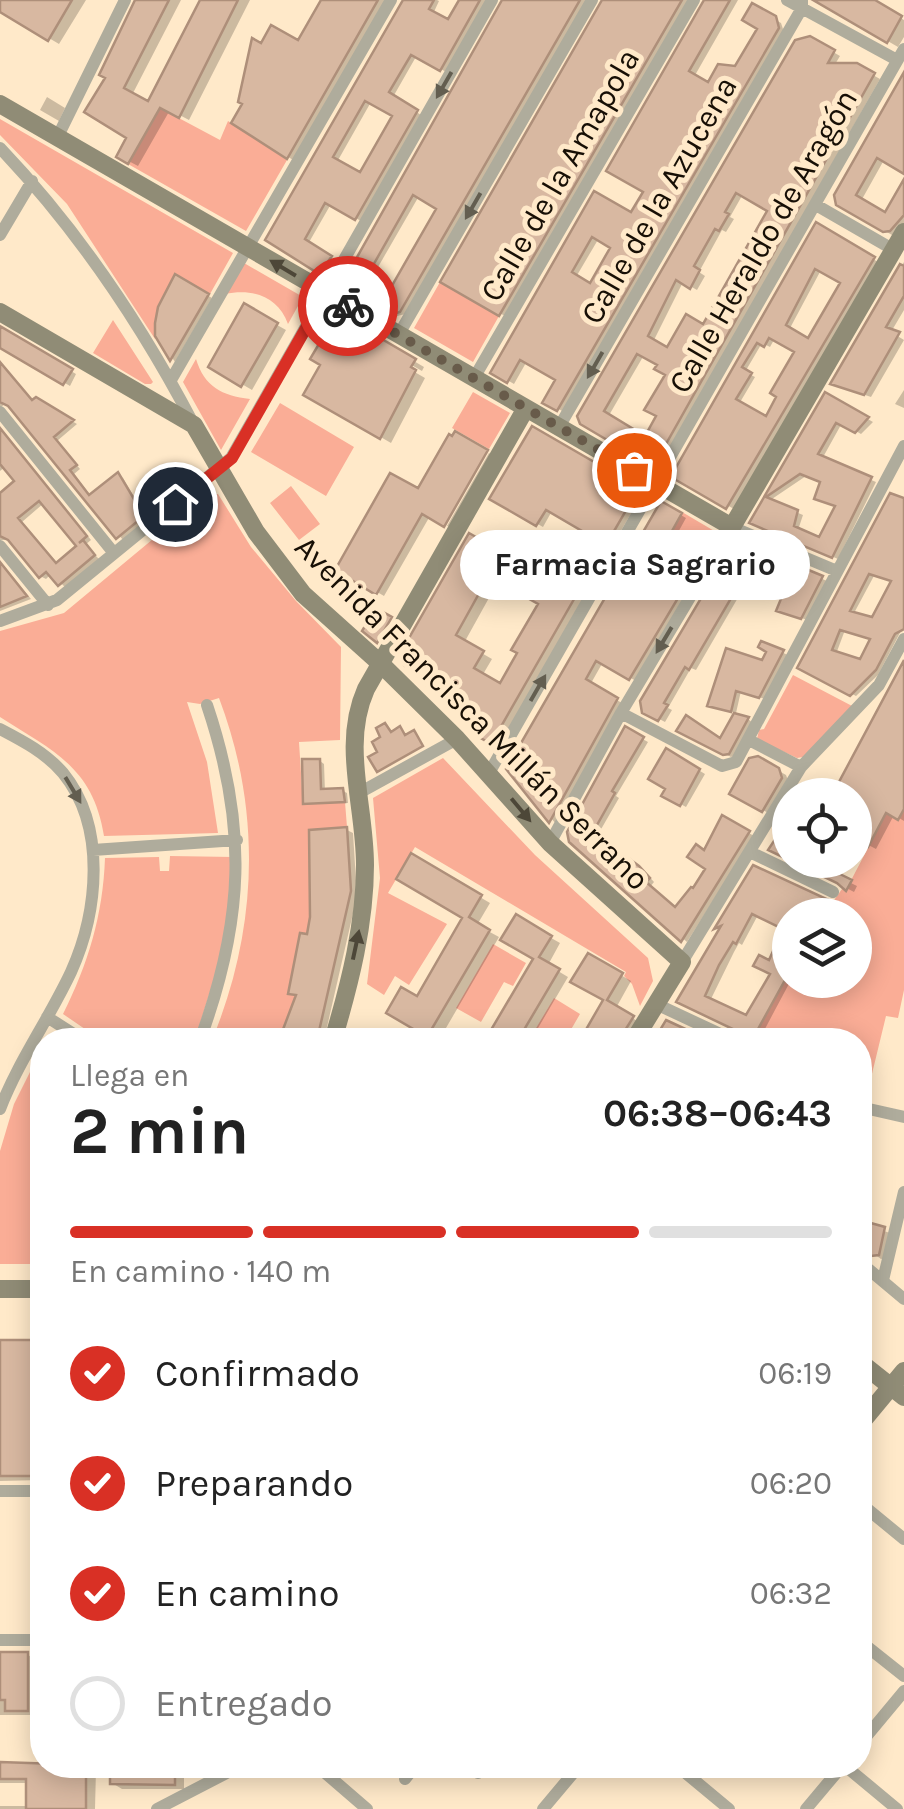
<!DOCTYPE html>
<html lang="es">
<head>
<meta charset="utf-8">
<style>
	body { margin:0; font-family:Karla,sans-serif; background:#f6f6f6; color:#222; height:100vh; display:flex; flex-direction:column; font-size:38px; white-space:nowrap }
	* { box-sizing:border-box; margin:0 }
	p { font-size:32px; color:#767676 }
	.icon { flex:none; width:55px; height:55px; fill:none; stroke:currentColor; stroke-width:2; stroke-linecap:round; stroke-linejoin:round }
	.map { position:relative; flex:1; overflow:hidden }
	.drawer { position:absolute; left:30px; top:1028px; width:842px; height:750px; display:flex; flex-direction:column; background:#fff; border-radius:40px; box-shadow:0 5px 25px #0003 }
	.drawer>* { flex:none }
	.buttons { position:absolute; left:772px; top:778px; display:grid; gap:20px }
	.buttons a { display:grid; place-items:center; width:100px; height:100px; border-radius:50%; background:#fff; box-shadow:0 5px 25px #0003; font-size:50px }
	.pin { position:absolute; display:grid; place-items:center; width:85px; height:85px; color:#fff; margin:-42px; border:5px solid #fff; border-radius:50%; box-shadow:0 2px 10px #0007 }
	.courier { position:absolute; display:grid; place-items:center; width:100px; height:100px; margin:-50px; border:8px solid #d93025; border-radius:50%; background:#fff; color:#222; box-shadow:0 2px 12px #0007 }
	.bubble { position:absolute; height:70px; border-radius:35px; background:#fff; box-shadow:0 5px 25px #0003; font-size:32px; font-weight:700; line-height:70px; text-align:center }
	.head em { font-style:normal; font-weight:700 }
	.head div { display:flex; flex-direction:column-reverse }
	.head { display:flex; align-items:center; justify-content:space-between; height:170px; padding:0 40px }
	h1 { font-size:65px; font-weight:700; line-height:75px }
	.bar { display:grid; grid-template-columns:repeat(4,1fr); gap:15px 10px; align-content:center; height:120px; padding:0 40px }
	.bar i { height:12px; border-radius:8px; background:#e0e0e0 }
	.bar .active { background:#d93025 }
	.bar p { grid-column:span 4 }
	ol { padding:0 40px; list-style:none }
	li { display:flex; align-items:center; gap:30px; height:110px }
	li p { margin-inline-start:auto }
	li .icon { padding:10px; border-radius:50%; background:#d93025; color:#fff; stroke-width:4 }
	li:last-child { color:#767676 }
	li i { width:55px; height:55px; border:5px solid #e0e0e0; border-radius:50% }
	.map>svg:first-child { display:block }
	.green { fill:#faad96 }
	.shadow { fill:#0003; fill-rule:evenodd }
	.building { fill:#d8b8a1; stroke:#ae8f7a; stroke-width:2.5; fill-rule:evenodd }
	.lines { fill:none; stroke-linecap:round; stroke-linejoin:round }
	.street { stroke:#afac9c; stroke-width:12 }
	.secondary { stroke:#908c76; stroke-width:18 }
	.oneway { fill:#635e50 }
	.oneway2 { fill:#4d4738 }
	.done { stroke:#685b4a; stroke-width:10; stroke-dasharray:0 18 }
	.route { stroke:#d93025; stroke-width:12 }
	.labels { text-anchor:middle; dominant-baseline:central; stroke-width:10; stroke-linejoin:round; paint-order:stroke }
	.street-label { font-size:32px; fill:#170f05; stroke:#ffe9c9 }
</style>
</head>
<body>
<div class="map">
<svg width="904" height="1809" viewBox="0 0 904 1809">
	<rect width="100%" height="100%" fill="#ffe9c9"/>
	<path class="green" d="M160,108l60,32 8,-19 59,39 -41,71 -118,-67z
		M0,119l233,134 -23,41 -35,-20 -18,39 -2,26 -88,-135 -67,-69z
		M244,263l59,34 -15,27c-10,-28 -36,-36 -63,-30z
		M440,282l59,34 -26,46 -59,-34z
		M113,320l40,62 -2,2h-6l-52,-31z
		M196,359c8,27 26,37 54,40l-29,51 -38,-68z
		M473,392l37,21 -21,36 -37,-21z
		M280,403l74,44 -28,49 -75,-44z
		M291,486l29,38 -21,16 -29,-37z
		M218,494l33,53 45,54 45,46 -1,93 -41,2 4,62 42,-2 2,25 -38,4 1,86 -3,17 -6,-1 -5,62 -17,45h-67c46,-111 50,-229 7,-342l-19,6 -13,-2 20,60 11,71 -114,3c-11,-69 -51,-85 -104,-119v-86l64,-18 142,-118z
		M682,512l34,20 -20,36 -34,-19z
		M793,675l61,32 -51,50 -6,1 -40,-19 2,-9 5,-1z
		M443,758l92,97 113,103 5,23 -13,25 -8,-22 -8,-8 2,-4 -211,-125 -27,46 59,31 -38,61 -14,-9 -11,19 -17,-11 13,-106 -7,-80z
		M877,809l21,11 6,-11v181l-6,28 -12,-2 -24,99 -2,-75h-108l38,-69v9h65v-65h-36l6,-2 17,-24 4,1 35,-67z
		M170,856l64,1 -6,77 -33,106h-94l-38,-26c25,-50 40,-99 42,-156l54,-1 1,14h9z
		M493,944l33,19 -13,23 -9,-4 -23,40 -25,-14z
		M554,998l26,16 -15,26h-36z
		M42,1048v216h-42v-113l14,-47z"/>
	<path class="shadow" d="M0,0h86l-27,44 -59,-35z
		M137,0h44l-49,95 17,10 54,-105h47l-61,120 -19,-10 -32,56 -19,-10 11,-19 -22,-60z
		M323,0h65l-92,162 -61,-40 10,-19 17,-57 37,-2z
		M406,0h31l2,1 -6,13 16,9 13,-23h25l-41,72 -29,-17 -24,42 28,18 -60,106 -30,-17 -23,40 28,17 -10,14 -57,-33zM371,102l24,13 -34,61 -24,-14z
		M503,0h84l-181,314 -9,2 -49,-28zM419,196l20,12 -48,85 -21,-12z
		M603,0h86l-184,316 -61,-34z
		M704,0h34l-44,77 15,8 28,-16 23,-41 -7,-22 28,17 3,9 -220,380 -18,-10 13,-23 -32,-18 -13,23 -21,-12 102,-178 37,22 14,-25zM599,238l15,9 -23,39 -15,-9z
		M827,0h43l34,20v17l-6,10 -72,-42z
		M809,38l31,18 -6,10h23l23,13 -220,389 -78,-45zM743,194l28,16 -67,117 -36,23 -15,-8 30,-60 14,8 8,-14 -6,-4 23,-42 4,2 8,-13 -4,-2zM644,355l16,9 8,10 -9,42 -13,23 -38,-22z
		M904,77v95l-20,-12 -23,41 25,14 18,-31v44l-12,7 -54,-31z
		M47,97l18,11 -6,13 -19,-11z
		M817,226l61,36 -144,247 -56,-31zM821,270l22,12 -34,60 -20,-12zM775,338l22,13 -31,69 -27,-16 16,-27 -10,-5 17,-29 8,4z
		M904,262v48l-13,22 13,8 -33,57 -32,-11 -6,-3z
		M176,277l36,21 -37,64 -17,-26z
		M245,307l41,23 -34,60 -41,-24z
		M332,313l92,54 -2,4 -21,-12 -2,4 26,15 -34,65 -85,-49 18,-30z
		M0,329l76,45 -6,12 -70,-41z
		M0,361l34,41 2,-2 41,24 -20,17 23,28 -6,5 17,22 27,-21 5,3 25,42 -25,20 -117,-137 -6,5z
		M904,390v18l-9,-4z
		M826,395l47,27 -12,12 -19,-11 -20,36 54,23 -38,77 -86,-37zM806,476l16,6 16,24 -18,34 -22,-10 5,-15 -34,-14z
		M0,427l91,113 -6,5 14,14 -34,28 -14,-13 -5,5 -6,-3 -29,-36h-11v-44l17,-15 -12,-14 -5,4zM44,503l35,44 -21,17 -36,-42z
		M533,429l110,64 -31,53 -60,-35 -9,16 -51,-29z
		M489,453l5,3 -42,72 -5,-2z
		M419,492l11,24 -46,80 -46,-27z
		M904,501v124l-26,50 -22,21 -55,-29zM875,574l19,7 -21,39 -20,-5zM845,630l27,9 -11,23 -25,-8z
		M662,504l24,14 -20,36 34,19 -64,108 -33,-19 -13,23 32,18 -66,121 -47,-56z
		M470,537l40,23 -46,83 28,16 -10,17 19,10 68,-112 24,14 -91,159 -21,-12 -42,-47z
		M751,548l76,33 -20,39 -22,-8v-18l-35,-17 -54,93 -5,-2 -23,40 4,2 -7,12 -21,-11z
		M0,561l31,38 -31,12z
		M762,644l26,11 -23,44 -24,-8 -5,22 -26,-8 53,-42 6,-12z
		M904,665v156l-10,-6 -18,34 -21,-11v-43h-20z
		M748,719l5,4 -18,33 -4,1 -51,-27 42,11z
		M626,730l22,12 -32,54 3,2 -23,40 29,26 20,8 9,10 -4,5 27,23 31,-42 -3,-16 18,-34 31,18 -67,106 -115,-101z
		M667,751l38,23 -19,33 -22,-12 4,-7z
		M758,759l28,16 3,8 -19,31 -38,-21z
		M320,761l4,3 1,28 18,-1 4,2 1,10h-42z
		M805,784l21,11h-26z
		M347,830l6,3 4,63 -33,144h-42l16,-44 12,-59z
		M412,857l78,46 -13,22 22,12 -60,103 -49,-28 28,-13 48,-82z
		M794,860h23l-1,6 41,20 -3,6z
		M754,868l83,39 -5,8 -4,-3 -2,3h-36l1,65 -32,60h-8l-11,-9 -61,-30 42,-71 -3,-2zM758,915l28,13 -16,36 3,10 -26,45 -37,-18 24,-49 5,-9 3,2z
		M516,918l44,25 -12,22 20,12 -37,63h-43l48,-82z
		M588,956l43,25 -15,27 26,16 -10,16h-49l23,-41z
		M472,1032l13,8h-18z
		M860,1223l33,11 -6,24 -6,1 -21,-15z
		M0,1343h35l7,4v133l-42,1z
		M0,1655h28l10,6v54h-38z
		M0,1764l86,1 10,5 -1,39h-95v-3h28v-23h-28z
		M112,1765h72v24h-62l-10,-6z"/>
	<path class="building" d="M0,0h72l-24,41 -48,-29z
		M135,0h34l-45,88 24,13 52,-101h38l-59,118 -19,-10 -32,56 -12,-7 10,-19 -42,-26 21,-34 -6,-3z
		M321,0h57l-91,159 -56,-36 11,-19 -4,-2 14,-64 9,5 10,-18 27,15z
		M403,0h31l-5,9 19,10 11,-19h21l-40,71 -29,-16 -22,37 29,18 -63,110 -30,-17 -20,36 27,17 -13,18 -54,-34zM365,101l27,15 -32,56 -27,-15z
		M502,0h78l-180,312 -10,3 -44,-26 -3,-7zM413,195l23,14 -46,80 -23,-13z
		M602,0h80l-183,316 -59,-34z
		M704,0h26l-41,71 19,11 10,-18 17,2 22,-37 -15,-9 10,-17 24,13 3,12 -222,383 -15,-8 13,-23 -35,-20 -13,23 -17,-10 104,-182 37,21 12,-20 -37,-21zM592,237l18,11 -20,35 -18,-11z
		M813,0h62l27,16 -15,27z
		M810,36l25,14 -7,13h29l18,10 -222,394 -73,-43 -3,-8 218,-376zM736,193l31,18 -64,113 -17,-10 -19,33 -19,-11 28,-56 14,9 10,-19 -6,-4 21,-37 4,2 10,-17 -4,-2zM637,354l20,11 -3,4 11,6 -21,35 12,6 -11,20 -41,-25z
		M904,72v102l-27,-16 -21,37 29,17 19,-33v36l-14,16 -7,1 -47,-27 -2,-10z
		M816,222l59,35 -149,252 -50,-29 -2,-9zM815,269l25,14 -32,55 -22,-13zM769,338l25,14 -24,41 6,4 -10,19 -30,-17 16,-26 -10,-6 15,-24 7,4z
		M900,264l4,2v30l-18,31 14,5 -36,63 -34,-11z
		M175,274l34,20 -39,67 -15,-25v-13l3,-16z
		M244,303l34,20 -37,64 -33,-20z
		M332,310l84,49 -5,8 5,3 -36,69 -77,-44 17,-30 -10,-6 19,-32 -6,-3z
		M0,326l73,43 -10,16 -63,-37z
		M0,362l32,38 4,-3 38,23 -20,17 23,28 -7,5 19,25 29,-23 26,44 -28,23 -108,-133 -8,-4z
		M825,392l44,25 -14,16 -19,-10 -18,31 54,23 -40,81 -83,-35zM800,474l20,8 -6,17 21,7 -16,31 -25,-11 4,-16 -32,-13z
		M532,426l107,62 -33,57 -60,-35 -10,16 -47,-27z
		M0,428l87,108 -8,7 4,-3 12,15 -37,31 -12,-14 -7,6 -31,-38 -8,-4v-43l14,-12 -14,-17zM39,501l37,45 -20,17 -38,-45z
		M455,431l33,19 -44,77 -22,-13 -46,81 -41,-25 55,-97 28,15 31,-54 3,2z
		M890,493l14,5v131l-9,5 -19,36 -26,26 -53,-28zM869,574l22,7 -19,36 -22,-6zM840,630l30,9 -10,20 -28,-9z
		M661,501l21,12 -20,36 34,19 -67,112 -33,-19 -10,18 32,19 -69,125 -43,-54z
		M469,533l33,19 -46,83 28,16 -10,17 26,15 17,-30 -6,-3 27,-46 -28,-16 11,-20 36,21 11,-19 17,10 -94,164 -12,-7 -42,-47 -33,-25 -3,-13z
		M751,546l72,30 -22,43 -25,-8 7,-17 -39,-18 -55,94 -4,-3 -21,36 4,2 -10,16 -16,-8 -2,-12 89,-150z
		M0,562l27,34 -27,11z
		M376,608l16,9 -15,26 -15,-12z
		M761,641l23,9 -25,48 -23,-7 -5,21 -24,-6 19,-58 36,12 4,-8 -8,-5z
		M904,660v149l-6,11 -12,-7 -18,34 -13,-7v-45h-23z
		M734,713l15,4 -20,37 -6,1 -47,-24 10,-16 34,23z
		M385,723l6,9 9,-6 5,9 9,-5 9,16 -46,26 -9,-15 9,-5 -5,-10 8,-5 -4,-9z
		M625,726l19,11 -32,54 3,2 -23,41 32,27 3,-4 12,9 11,12 -4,4 29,25 16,-20 2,1 12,-19 -18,-12 9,-13 8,6 18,-35 28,16 -69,111 -112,-100 -2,-10z
		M666,748l34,21 -20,37 -19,-10 4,-7 -17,-10z
		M758,756l21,12 3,10 -20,34 -33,-18 20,-36z
		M302,759h18l1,30 22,-1 2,14 -42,2z
		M790,817v43h21l41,20 -6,11 -9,-8 -69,-33z
		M347,827l4,64 -34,149h-38l17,-45 -8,-1 12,-61 7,1 3,-17 -1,-87z
		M411,853l71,42 -13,22 21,13 -63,107 -41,-24 15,-26 16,9 45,-78 -66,-39z
		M753,865l80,37 -9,13h-34v56l-38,69h-9l-6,-9 -61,-29 45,-76 -7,3zM752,914l31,15 -14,31 -10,-5 -6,11 17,8 -24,41 -41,-19 14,-31 14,-23 3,2z
		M516,914l36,22 -13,21 21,12 -42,71h-33l48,-81 -33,-19z
		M588,953l35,20 -16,27 27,16 -15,24h-39l23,-40 -33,-18z
		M666,1020l43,20h-55z
		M860,1220l25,7 -6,28 -8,1 -11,-9z
		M0,1340h36v136h-36z
		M0,1652h28v59h-23v-11h-5z
		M0,1762l86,3v44h-60v-30h-26z
		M110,1765h65v20l-65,-1z"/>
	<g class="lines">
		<path class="street" d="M787,0l110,60
			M57,138l68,-138
			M0,148c77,81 141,176 193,275
			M816,205l78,45
			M0,235l32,-54
			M399,334l193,-334
			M474,378l220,-378
			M171,380l220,-380
			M0,412l113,140
			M559,427l243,-419v-8
			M0,546l48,59
			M0,621l57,-21 174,-142 261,-458
			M621,713l101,53 14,-4 168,-316
			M0,729c23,12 46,24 63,44 44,54 35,139 8,199 -22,47 -52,88 -71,137
			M749,740l52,27
			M489,773l415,-724
			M359,793l98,-54
			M550,843l71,-130 111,-186 105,44
			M93,850l144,-10
			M750,852l83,40
			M682,962l119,-195 78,-82 25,-46
			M656,1004l77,36
			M47,1017l36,23
			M200,1040c44,-120 48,-213 7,-335
			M860,1107l44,10
			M860,1262l44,37
			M883,1280l21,-88
			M0,1491h42
			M860,1503l44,36
			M0,1640h42
			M860,1641l44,35
			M860,1744l44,-53
			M316,1765l51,44
			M470,1765l8,8
			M676,1765l53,44
			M844,1765l53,44
			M405,1779l11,-14
			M157,1809l85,-44
			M543,1809l37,-44
			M806,1809l37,-44"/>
		<path class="secondary" d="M0,104l732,423 172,-295
			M0,312l194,113 62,107 47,62 78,70 76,75 93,104 132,119 -48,78
			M333,1040c17,-57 32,-116 32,-175 0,-60 -24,-120 1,-176l160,-281
			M0,1289h42
			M860,1362l44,35
			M860,1424l44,-53"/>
	</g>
	<defs><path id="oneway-solid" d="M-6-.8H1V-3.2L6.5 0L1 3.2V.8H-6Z" transform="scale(2.5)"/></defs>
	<g class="oneway">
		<use href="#oneway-solid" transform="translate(444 85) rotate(120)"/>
		<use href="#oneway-solid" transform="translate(473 206) rotate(120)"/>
		<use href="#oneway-solid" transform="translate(595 365) rotate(120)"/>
		<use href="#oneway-solid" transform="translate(664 640) rotate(121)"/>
		<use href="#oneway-solid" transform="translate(538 688) rotate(-60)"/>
		<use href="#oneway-solid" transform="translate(73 790) rotate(59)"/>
	</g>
	<g class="oneway2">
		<use href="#oneway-solid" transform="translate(283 268) rotate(-149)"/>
		<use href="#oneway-solid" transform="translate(521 810) rotate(50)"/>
		<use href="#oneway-solid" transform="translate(356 945) rotate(-78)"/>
	</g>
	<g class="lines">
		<path class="done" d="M348,306l286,164"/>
		<path class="route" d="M175,504l57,-46 94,-165 22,13"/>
	</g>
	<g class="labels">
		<g class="street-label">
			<text transform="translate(560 175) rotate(-60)">Calle de la Amapola</text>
			<text transform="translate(659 200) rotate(-60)">Calle de la Azucena</text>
			<text transform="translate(763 241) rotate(-60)">Calle Heraldo de Aragón</text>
			<text transform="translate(472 713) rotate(45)">Avenida Francisca Millán Serrano</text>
		</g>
	</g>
</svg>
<div class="buttons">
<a><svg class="icon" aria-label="locate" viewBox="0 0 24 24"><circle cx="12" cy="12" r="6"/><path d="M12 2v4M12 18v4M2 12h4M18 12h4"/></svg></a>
<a><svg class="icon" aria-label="layers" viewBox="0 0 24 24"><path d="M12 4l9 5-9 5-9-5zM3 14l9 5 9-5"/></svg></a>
</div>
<div class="pin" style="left:634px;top:470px;background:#ea580c"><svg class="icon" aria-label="bag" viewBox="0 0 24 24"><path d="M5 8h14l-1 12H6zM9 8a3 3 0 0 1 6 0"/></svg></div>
<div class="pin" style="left:175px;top:504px;background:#1f2937"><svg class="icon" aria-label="home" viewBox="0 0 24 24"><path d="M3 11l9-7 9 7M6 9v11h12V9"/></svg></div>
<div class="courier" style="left:348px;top:306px"><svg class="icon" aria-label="bike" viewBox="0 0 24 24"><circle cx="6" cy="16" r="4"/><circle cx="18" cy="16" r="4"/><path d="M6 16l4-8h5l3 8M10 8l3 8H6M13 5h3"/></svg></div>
<div class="bubble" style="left:460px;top:530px;width:350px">Farmacia Sagrario</div>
<section class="drawer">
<div class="head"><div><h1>2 min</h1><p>Llega en</p></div><em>06:38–06:43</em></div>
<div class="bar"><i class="active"></i><i class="active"></i><i class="active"></i><i></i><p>En camino · 140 m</p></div>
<ol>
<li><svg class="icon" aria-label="check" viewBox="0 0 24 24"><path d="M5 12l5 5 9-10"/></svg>Confirmado<p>06:19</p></li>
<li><svg class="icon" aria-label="check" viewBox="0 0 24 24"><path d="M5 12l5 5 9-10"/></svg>Preparando<p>06:20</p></li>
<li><svg class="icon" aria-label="check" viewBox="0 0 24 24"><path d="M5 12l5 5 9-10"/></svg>En camino<p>06:32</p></li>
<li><i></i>Entregado</li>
</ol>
</section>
</div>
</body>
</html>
